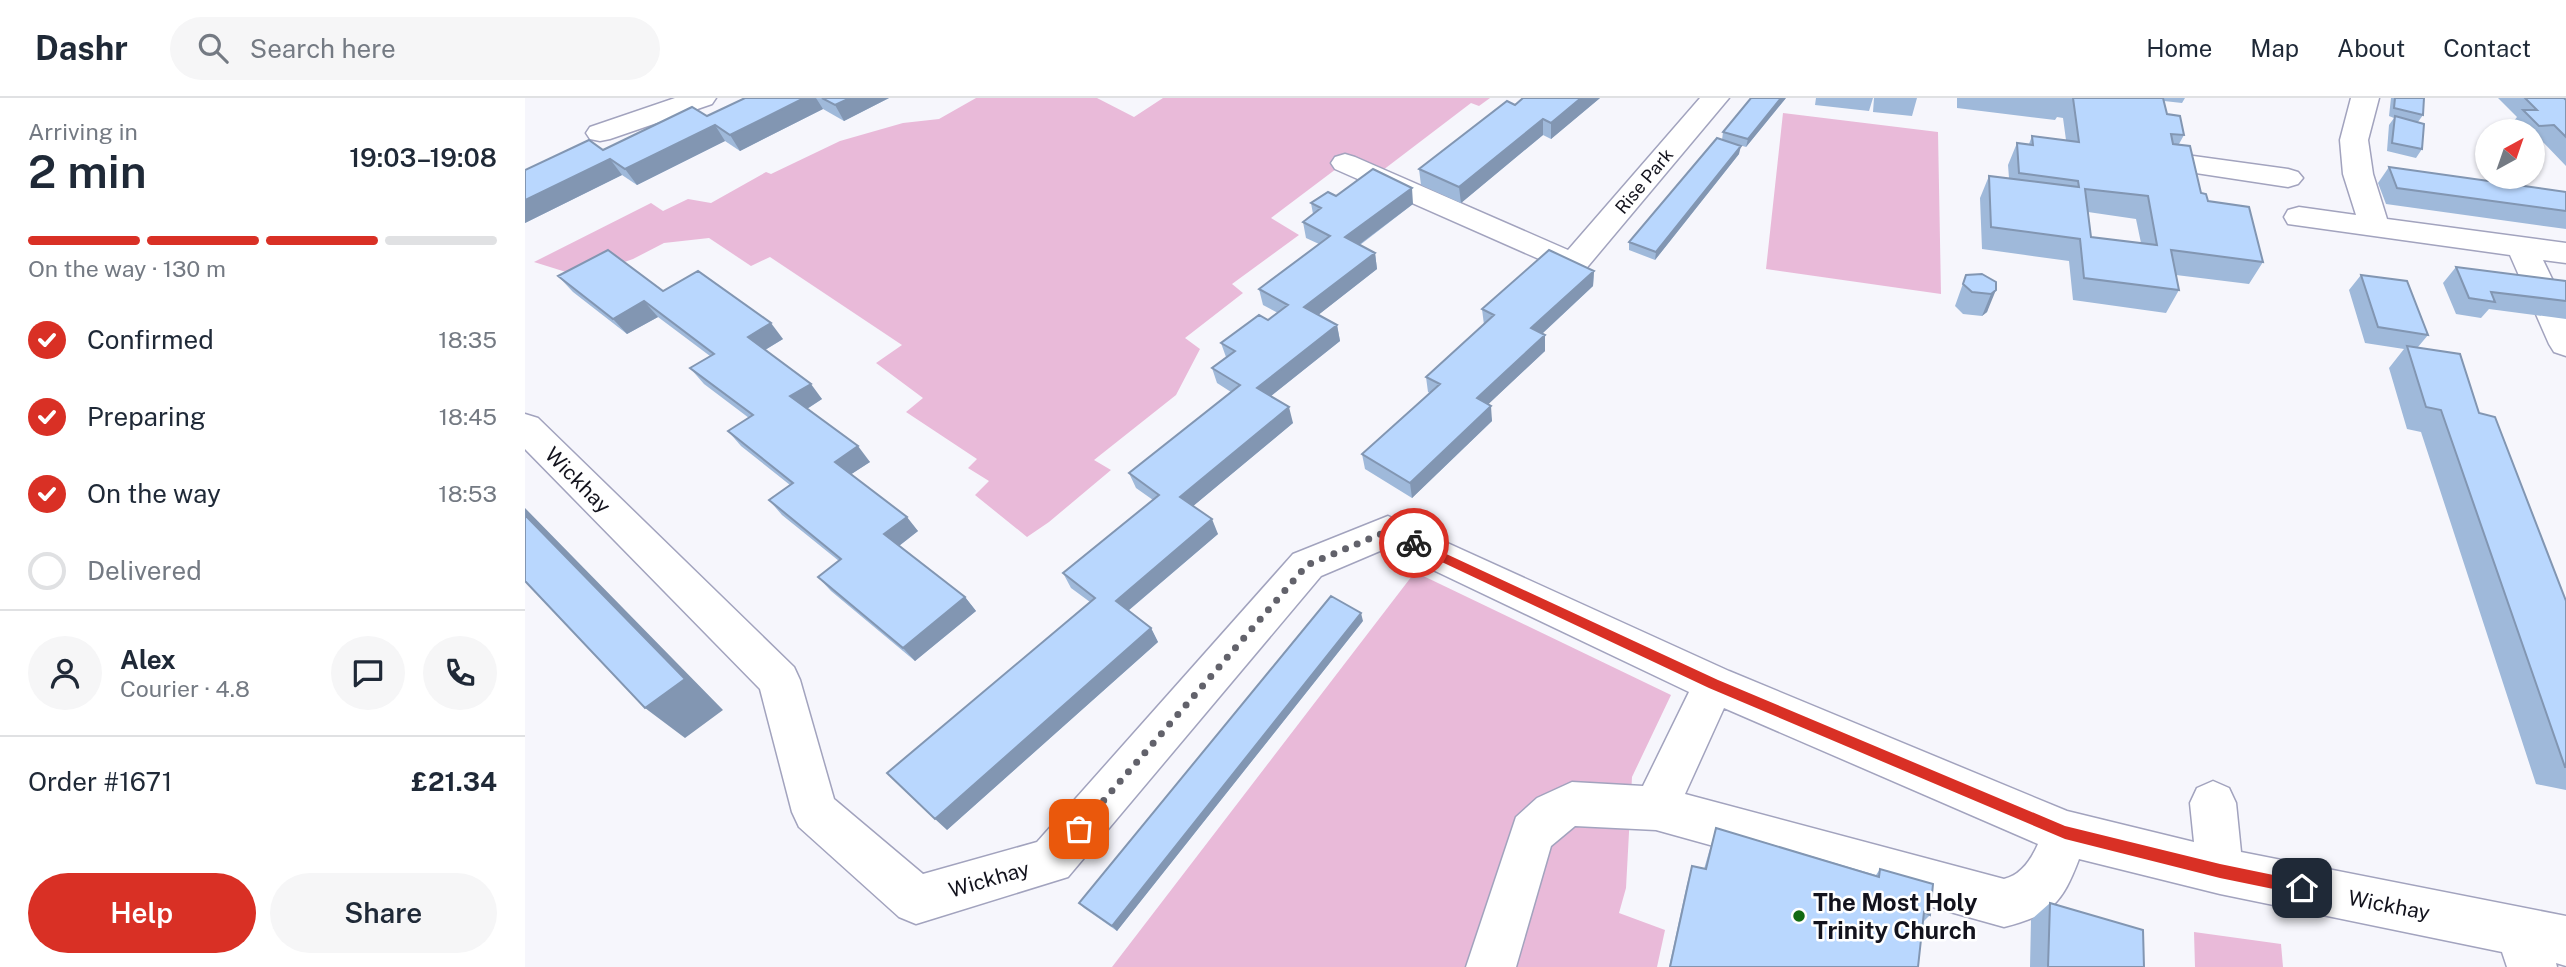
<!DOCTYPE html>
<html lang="en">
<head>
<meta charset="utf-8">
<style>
	body { margin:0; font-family:"Public Sans",sans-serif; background:#f6f6f7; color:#1f2937; height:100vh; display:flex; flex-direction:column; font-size:26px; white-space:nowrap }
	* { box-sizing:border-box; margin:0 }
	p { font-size:23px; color:#747a83 }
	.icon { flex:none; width:38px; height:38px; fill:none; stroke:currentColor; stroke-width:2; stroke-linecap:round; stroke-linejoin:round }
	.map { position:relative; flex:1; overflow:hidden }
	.details { display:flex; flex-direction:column; background:#fff; width:525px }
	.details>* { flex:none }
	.needle { width:46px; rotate:40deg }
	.controls { position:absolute; left:1950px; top:21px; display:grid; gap:14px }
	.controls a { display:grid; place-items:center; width:70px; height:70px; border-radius:50%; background:#fff; box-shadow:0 2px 5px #0004; font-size:35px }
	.pin { position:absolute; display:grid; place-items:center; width:60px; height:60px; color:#fff; margin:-30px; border-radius:14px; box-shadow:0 4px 10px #0006 }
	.courier { position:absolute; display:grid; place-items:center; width:70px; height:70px; margin:-35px; border:5px solid #d93025; border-radius:50%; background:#fff; color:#222; box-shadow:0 2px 9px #0007 }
	.summary em { font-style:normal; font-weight:600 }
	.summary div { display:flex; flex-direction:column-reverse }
	.summary { display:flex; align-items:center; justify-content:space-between; height:119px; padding:0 28px }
	h1 { font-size:46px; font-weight:600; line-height:52px }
	.bar { display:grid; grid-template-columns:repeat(4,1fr); gap:10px 7px; align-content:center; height:84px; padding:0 28px }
	.bar i { height:9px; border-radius:5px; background:#e0e1e3 }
	.bar .current { background:#d93025 }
	.bar p { grid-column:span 4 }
	.line { display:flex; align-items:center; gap:18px; padding:0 28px; border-top:2px solid #e0e1e3 }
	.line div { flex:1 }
	.round { display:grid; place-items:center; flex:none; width:74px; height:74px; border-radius:37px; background:#f6f6f7 }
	ol { padding:0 28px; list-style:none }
	li { display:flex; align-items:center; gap:21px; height:77px }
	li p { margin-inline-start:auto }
	li .icon { padding:7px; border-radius:50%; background:#d93025; color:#fff; stroke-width:4 }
	li:last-child { color:#747a83 }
	li i { width:38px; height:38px; border:4px solid #e0e1e3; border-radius:50% }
	.action { display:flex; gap:14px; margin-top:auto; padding:14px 28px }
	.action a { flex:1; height:80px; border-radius:42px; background:#d93025; color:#fff; font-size:28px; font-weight:600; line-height:80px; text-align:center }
	.action a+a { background:#f6f6f7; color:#1f2937 }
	header { display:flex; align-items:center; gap:42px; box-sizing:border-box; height:98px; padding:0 35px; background:#fff; border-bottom:2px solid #e0e1e3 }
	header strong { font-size:33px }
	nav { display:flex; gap:38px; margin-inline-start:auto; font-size:24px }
	.search { width:490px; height:63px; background:#f6f6f7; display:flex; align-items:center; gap:18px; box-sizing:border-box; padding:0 24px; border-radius:38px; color:#747a83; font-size:26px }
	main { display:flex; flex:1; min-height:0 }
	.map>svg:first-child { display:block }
	.green { fill:#e9bad9 }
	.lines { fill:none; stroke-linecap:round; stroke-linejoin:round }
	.minor-casing { stroke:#a2a3be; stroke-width:3 }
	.minor { fill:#fff; fill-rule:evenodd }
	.wall { fill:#9fb9da; fill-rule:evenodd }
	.shaded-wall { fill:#8296b2 }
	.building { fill:#b9d7fe; stroke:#8296b2; stroke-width:2; fill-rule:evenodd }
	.route { fill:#d93025 }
	.done { stroke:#62626b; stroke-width:7; stroke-dasharray:0 12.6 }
	.poi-dot { fill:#116a12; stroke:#fff; stroke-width:2.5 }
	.labels { text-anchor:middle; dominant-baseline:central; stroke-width:5; stroke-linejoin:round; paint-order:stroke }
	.far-street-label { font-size:18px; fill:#13131d; stroke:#fff }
	.street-label { font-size:21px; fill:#13131d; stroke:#fff }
	.near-poi-label { font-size:24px; font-weight:bold; fill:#13131d; stroke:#fff; text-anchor:start }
</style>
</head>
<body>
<header>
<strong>Dashr</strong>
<div class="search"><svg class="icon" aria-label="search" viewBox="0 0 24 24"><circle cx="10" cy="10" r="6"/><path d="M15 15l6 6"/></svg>Search here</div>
<nav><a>Home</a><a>Map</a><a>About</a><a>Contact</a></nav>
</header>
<main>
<section class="details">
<div class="summary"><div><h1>2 min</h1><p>Arriving in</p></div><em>19:03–19:08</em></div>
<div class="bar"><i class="current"></i><i class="current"></i><i class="current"></i><i></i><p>On the way · 130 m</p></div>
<ol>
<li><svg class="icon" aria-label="check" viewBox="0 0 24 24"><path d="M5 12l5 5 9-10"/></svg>Confirmed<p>18:35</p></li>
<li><svg class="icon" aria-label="check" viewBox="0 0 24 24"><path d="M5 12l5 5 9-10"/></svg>Preparing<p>18:45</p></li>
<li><svg class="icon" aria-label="check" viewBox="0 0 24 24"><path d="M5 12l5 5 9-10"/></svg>On the way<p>18:53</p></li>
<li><i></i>Delivered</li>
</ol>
<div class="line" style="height:126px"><a class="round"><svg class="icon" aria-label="person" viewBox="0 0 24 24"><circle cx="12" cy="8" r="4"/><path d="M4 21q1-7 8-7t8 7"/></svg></a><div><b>Alex</b><p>Courier · 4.8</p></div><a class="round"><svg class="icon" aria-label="chat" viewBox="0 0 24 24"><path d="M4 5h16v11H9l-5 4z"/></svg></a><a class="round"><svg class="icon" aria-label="phone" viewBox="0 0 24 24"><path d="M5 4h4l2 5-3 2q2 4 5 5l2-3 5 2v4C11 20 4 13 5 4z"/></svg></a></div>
<div class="line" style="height:91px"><div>Order #1671</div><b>£21.34</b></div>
<div class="action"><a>Help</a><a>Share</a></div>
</section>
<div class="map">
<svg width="2041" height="869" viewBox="0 0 2041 869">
	<rect width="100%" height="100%" fill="#f6f6fc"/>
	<path class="green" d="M451,0h121l37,19 29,-19h327l-11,8 -8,-3 -105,80 -30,-14 -65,49 28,17 -67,49 11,9 -58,45 15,11 -24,46 -82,65 17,10 -62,52 -22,15 -52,-42 14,-14 -21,-13 9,-9 -71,-47 17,-14 -47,-35 26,-18 -132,-88 -19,9 -42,-28 -45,5 -31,16 -51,18 -48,-15 117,-59 12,8 25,-12 23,4 55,-31 5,2 69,-33 63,-18 36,-4z
		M1258,15l155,19 3,162 -175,-25z
		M890,474l256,123 -39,82 -6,111 -7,25 46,17 -8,37h-545z
		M1669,834l87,12 2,23h-88z"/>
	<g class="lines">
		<g class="minor-casing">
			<path id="minor" d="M150,0h41l-4,6 -102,35 -10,2 -10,-2 -4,-6 4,-6z
				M1175,0h29l-145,173 -11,3 -238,-105 -4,-6 4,-6 10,-3 10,3 213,93z
				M1826,0h28l-11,42 5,34 14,45 179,24v20l-23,-3 23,48v48l-12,-4 -5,-8 -39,-89 -222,-31 -4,-7 4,-7 11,-3 57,8 -13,-41 -3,-34z
				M1661,57l102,14 10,3 5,6 -5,6 -10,3 -112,-17 -4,-6 4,-6z
				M0,316l13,4 256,249 6,13 34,119 89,75 114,-32 256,-288 95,-38 341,155 338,140 127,31 -4,-39 7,-15 16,-7 16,7 7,15 5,49 325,64v50l-10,-3 1,4h-50l-5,-15 -282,-58 -141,-35c-17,45 -28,56 -75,68l-348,-97 -81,-4 -24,20 -35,121h-50l50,-150 21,-19 35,-16 71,4 46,-94 -302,-144 -66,28 -253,301 -152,47 -17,-7 -100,-90 -7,-15 -32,-123 -235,-240zM1199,610l314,136c-7,16 -17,31 -34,35l-319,-85z"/>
		</g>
		<use href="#minor" class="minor"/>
	</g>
	<path class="wall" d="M220,0h144l-45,23 -21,-12 -83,42 -15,-10 -88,44 -15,-10 -97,48v-53l78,-20 104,-34z
		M1075,0l-49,41 -8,-4 -82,68 -40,-18 -2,-16 96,-64z
		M1261,0l-40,49 -17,-5 10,12 -84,106 -26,-10v-8l93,-102 1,-8z
		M1291,0h57l-4,13 -54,-6z
		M1349,0h43l-5,18 -39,-4z
		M1432,0h228l-3,5 -18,-2 3,13 17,21 -5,9 22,49 62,69 -14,22 -73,-9 3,15 -13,23 -93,-13 -4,-39 -87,-12 -2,-51 9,-22 20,2 -1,-13 9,-22 12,1 3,-8 34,4 -3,-22 -6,-1 -2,3 -98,-12zM1563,114l48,7 5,24 -50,-6z
		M1866,0h33l-1,17 -5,7 4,27 -6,9 -29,-7 2,-26 5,-7 -5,-2z
		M1973,0h66l2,2v66l-24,-25h-10v-10h-16l-6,-5 7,-9z
		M1864,69l177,25v37l-180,-25 -8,-21z
		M811,98l77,8 -53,41 15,8 2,16 -59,46 19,10 3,16 -69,55 22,27 -100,83 25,28 -90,77 23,17 7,14 -211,188 143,-228 -19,-14 -8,-15 90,-73 -17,-12 -7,-15 102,-81 -14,-9 -5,-15 14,-11 -5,-14 47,-23 10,-7 -15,-8 -4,-16 60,-45 -13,-6 -3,-16 10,-8 -2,-11z
		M1931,169l110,14v38l-77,-10 -8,9 -25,-4 -13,-31z
		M1069,173l-1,15 -51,48 3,1v16l-57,53 4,17 -80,77 -47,-29 -3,-15 68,-61 -2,-1 -2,-15 58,-52 -2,-16z
		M1441,177l30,7 -9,30 -5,4 -19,-2 -8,-8z
		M1836,177l67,60 -10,12 61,66 87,188v189l-30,-6 -115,-352 -14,-3 -18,-61 15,-19 -39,-6 -16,-53z
		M33,178l105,15 120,48 -18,11 57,49 -15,10 63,53 -19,12 67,57 -19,15 66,51 11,14 -61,50 -84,-70 -13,-14 21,-16 -57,-46 -13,-15 21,-15 -49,-39 -13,-15 21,-13 -45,-34 -14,-16 20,-12 -52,-39 -31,17 -54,-42z
		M838,523l-246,310 -33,-23 -5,-5z
		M1191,730l160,47 4,-6 50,46 -8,8 -4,44h-249l18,-83 5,-18 12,3z
		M1525,805l94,64h-114l1,-47z"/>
	<path class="shaded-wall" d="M279,0h12l7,11 -83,42 -10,-16z
		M325,0h39l-45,23 -9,-16z
		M1056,0h19l-49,41v-16z
		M1256,0h5l-40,49 2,-8z
		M1018,21v16l-82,68 -2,-16z
		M190,27l10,16 -88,44 -12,-16z
		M1216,48l-2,8 -84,106 1,-8z
		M85,61l12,16 -97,48v-23z
		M887,90l1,16 -65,49 -3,-16z
		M850,155l2,16 -69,54 -4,-16z
		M1069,173l-1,15 -62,58v-16z
		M1471,192l-9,22 -5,4 9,-22z
		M119,203l14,16 -31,17 -14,-15z
		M246,225l12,16 -23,14 -12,-16z
		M812,227l3,16 -78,62 -5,-15z
		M1020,237v16l-67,63 -1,-16z
		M286,286l11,15 -20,13 -12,-16z
		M966,308l1,15 -80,77 -2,-15z
		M764,309l4,16 -107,89 -6,-15z
		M333,348l12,16 -23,15 -12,-15z
		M0,410l198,202 -38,28 -40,-30 -120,-193z
		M382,419l11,14 -23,18 -11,-15z
		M687,421l6,15 -95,81 -7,-14z
		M440,499l11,14 -61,50 -12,-13z
		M836,515l2,8 -246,310 -5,-5z
		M626,530l7,14 -211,188 -12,-11z"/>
	<path class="building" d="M220,0h59l-74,37 -15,-10 -90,44 -15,-10 -85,41v-30l64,-30 14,10 89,-43 15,9z
		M297,0h28l-15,7z
		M998,0h58l-30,25 -8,-4 -84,68 -40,-18 88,-68 8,4z
		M1226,0h30l-33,41 -25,-7z
		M1548,0h90l4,16 13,2 4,19 -13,-1 2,10 17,2 11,47 5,1 2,7 41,6 14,55 -92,-12 8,40 -95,-12 -4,-39 -89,-12 -2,-51 90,11 -1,-6 -59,-8 -2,-30 16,2 -1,-9 47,6zM1560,91l63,7 9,49 -66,-8z
		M1870,0h29l-1,17 -29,-7z
		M2000,0h39l2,2v37l-12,-12 -15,1 -16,-16h14z
		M1870,18l29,8 -2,25 -30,-6z
		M1192,40l24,8 -85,106 -27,-10z
		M1864,69l177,25v19l-169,-23z
		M848,71l39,19 -67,49 30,16 -71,54 33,18 -80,63 32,19 -109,90 32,22 -96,82 35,27 -216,191 -48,-46 208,-175 -32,-25 96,-78 -30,-22 111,-88 -28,-17 23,-17 -14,-8 38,-28 9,5 20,-15 -29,-16 71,-53 -27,-14 18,-14 -10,-5 17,-11 8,4z
		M83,152l55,41 35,-20 73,52 -23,14 63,47 -21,12 68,50 -23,16 72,55 -23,17 81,63 -62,51 -85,-71 23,-18 -72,-59 24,-17 -65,-52 25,-16 -63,-47 24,-14 -70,-53 -31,18 -55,-43z
		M1024,152l45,21 -63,57 14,7 -68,63 14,8 -81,77 -48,-29 78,-70 -14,-7 68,-62 -12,-6z
		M1931,169l110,14v20l-75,-9 4,10 -26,-4z
		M1457,176l14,8v8l-5,4 -19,-2 -9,-8 3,-9z
		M1836,177l46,6 21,54 -50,-8z
		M1882,248l53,8 19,59 16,4 71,184v166h-1l-124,-357 -15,-3z
		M0,417l160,164 -40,29 -120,-127z
		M806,498l30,17 -249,313 -33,-23z
		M1191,730l163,49 1,-8 53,15 -3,31 -6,-3 -6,55h-248l22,-101 14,3z
		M1525,805l93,27 1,37h-96z"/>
	<path class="route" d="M889,441l304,141 347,146 155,38 82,17 7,7 -7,7 -82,-17 -155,-39 -356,-151 -299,-141v-7z"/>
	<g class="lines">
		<path class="done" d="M554,731l228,-264 81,-34 26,12"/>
	</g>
	<circle class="poi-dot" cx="1274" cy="818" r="7"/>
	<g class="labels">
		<g class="far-street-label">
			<text transform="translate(1119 83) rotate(-50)">Rise Park</text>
		</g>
		<g class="street-label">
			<text transform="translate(53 382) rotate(45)">Wickhay</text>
			<text transform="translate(464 781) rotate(-16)">Wickhay</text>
			<text transform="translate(1864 807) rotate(11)">Wickhay</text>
		</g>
		<g class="near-poi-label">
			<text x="1288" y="804">The Most Holy<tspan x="1288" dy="28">Trinity Church</tspan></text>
		</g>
	</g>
</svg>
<div class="controls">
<a><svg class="needle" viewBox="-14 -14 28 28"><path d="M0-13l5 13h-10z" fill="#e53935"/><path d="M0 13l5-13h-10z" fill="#747a83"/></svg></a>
</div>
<div class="pin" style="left:554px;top:731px;background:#ea580c"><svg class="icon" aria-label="bag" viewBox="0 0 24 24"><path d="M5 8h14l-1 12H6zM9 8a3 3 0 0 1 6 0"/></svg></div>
<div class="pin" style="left:1777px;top:790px;background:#1f2937"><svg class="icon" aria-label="home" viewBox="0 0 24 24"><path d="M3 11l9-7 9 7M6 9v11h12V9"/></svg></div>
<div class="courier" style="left:889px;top:445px"><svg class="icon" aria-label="bike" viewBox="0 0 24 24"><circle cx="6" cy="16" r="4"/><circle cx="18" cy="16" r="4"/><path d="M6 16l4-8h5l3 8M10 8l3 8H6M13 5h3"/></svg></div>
</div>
</main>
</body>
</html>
